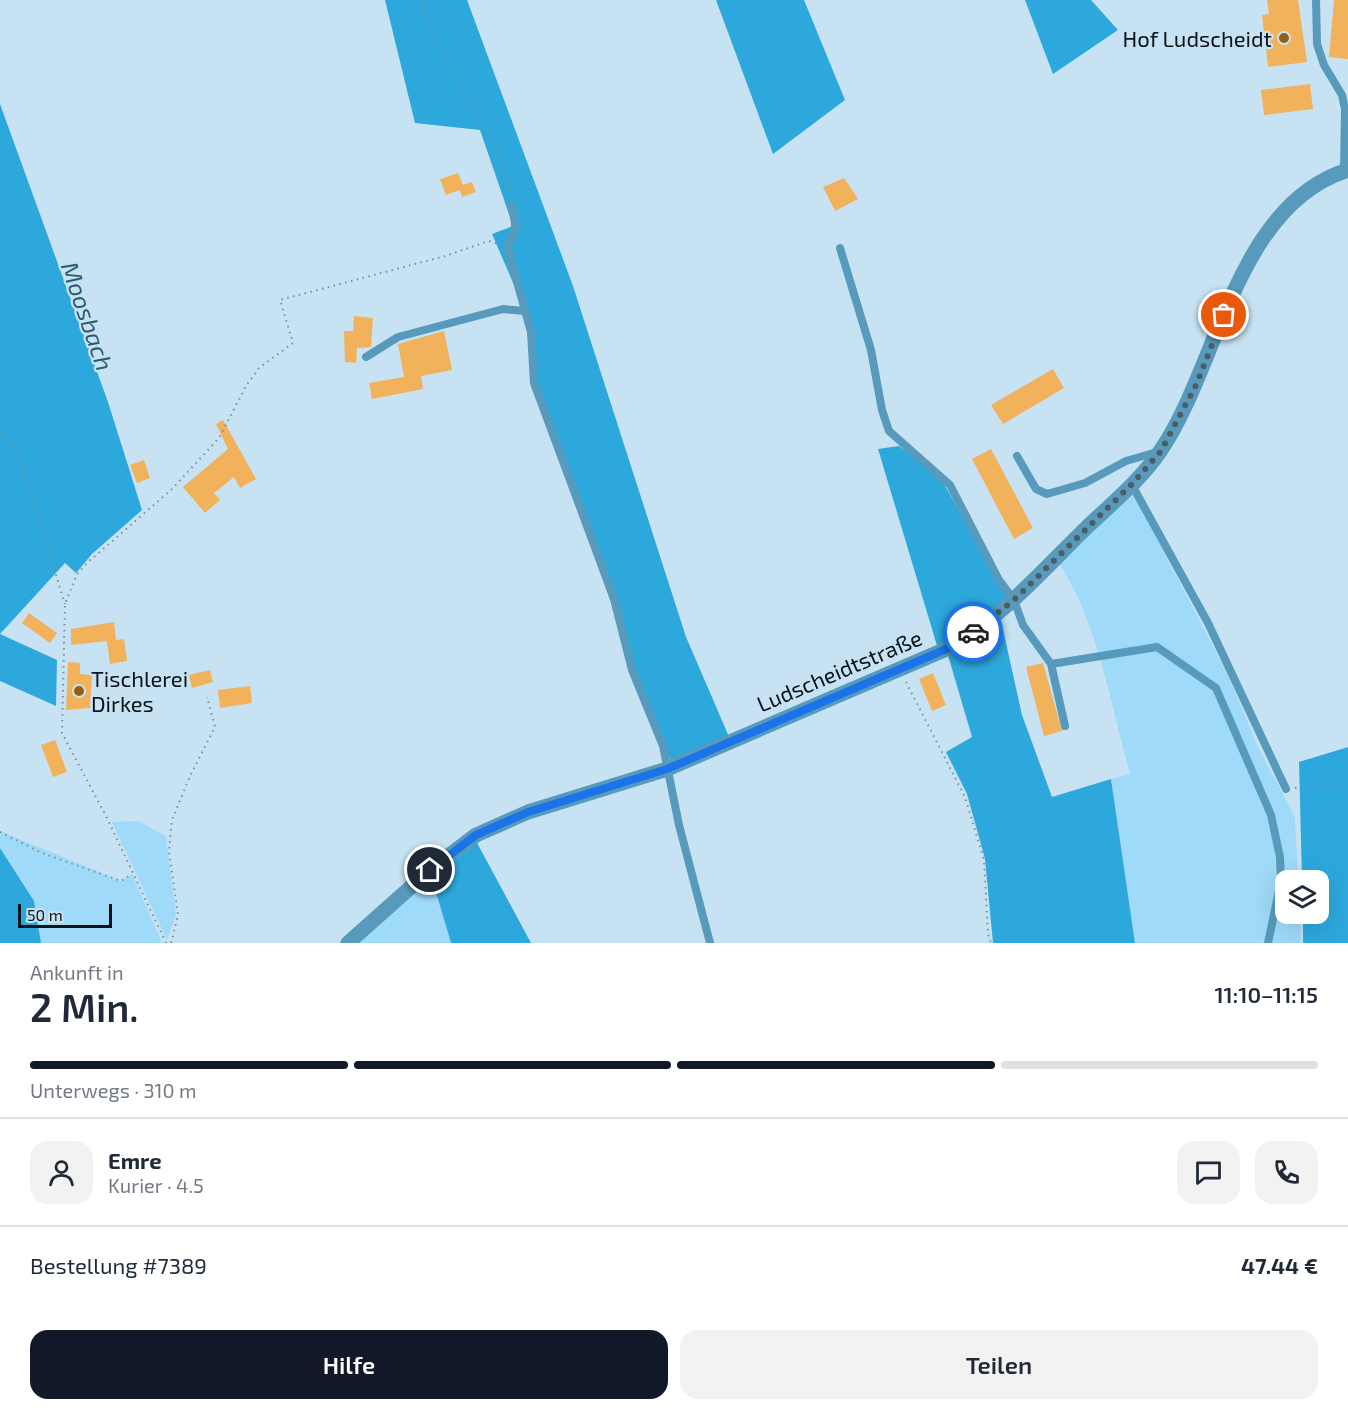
<!DOCTYPE html>
<html lang="de">
<head>
<meta charset="utf-8">
<style>
	body { margin:0; font-family:"Exo 2",sans-serif; background:#f2f2f3; color:#1f2937; height:100vh; display:flex; flex-direction:column; font-size:22px; white-space:nowrap }
	* { box-sizing:border-box; margin:0 }
	p { font-size:20px; color:#747a83 }
	.icon { flex:none; width:33px; height:33px; fill:none; stroke:currentColor; stroke-width:2; stroke-linecap:round; stroke-linejoin:round }
	.map { position:relative; height:943px; overflow:hidden }
	.side { display:flex; flex-direction:column; background:#fff; flex:1 }
	.side>* { flex:none }
	.tools { position:absolute; left:1275px; top:870px; display:grid; gap:12px }
	.tools a { display:grid; place-items:center; width:54px; height:54px; border-radius:12px; background:#fff; box-shadow:0 6px 24px #0002; font-size:30px }
	.scale { position:absolute; left:18px; bottom:15px; width:94px; box-sizing:border-box; padding-left:6px; border:3px solid #0a1419; border-top:0; font-size:16px; line-height:21px; white-space:nowrap; color:#0a1419; -webkit-text-stroke:4px #c7e3f3; paint-order:stroke }
	.pin { position:absolute; display:grid; place-items:center; width:51px; height:51px; color:#fff; margin:-26px; border:3px solid #fff; border-radius:50%; box-shadow:0 2px 6px #0007 }
	.courier { position:absolute; display:grid; place-items:center; width:60px; height:60px; margin:-30px; border:4px solid #1a73e8; border-radius:50%; background:#fff; color:#222; box-shadow:0 2px 8px #0007 }
	.headline em { font-style:normal; font-weight:600 }
	.headline div { display:flex; flex-direction:column-reverse }
	.headline { display:flex; align-items:center; justify-content:space-between; height:102px; padding:0 30px }
	h1 { font-size:39px; font-weight:600; line-height:45px }
	.bar { display:grid; grid-template-columns:repeat(4,1fr); gap:9px 6px; align-content:center; height:72px; padding:0 30px }
	.bar i { height:8px; border-radius:4px; background:#e0e1e3 }
	.bar .selected { background:#111827 }
	.bar p { grid-column:span 4 }
	.line { display:flex; align-items:center; gap:15px; padding:0 30px; border-top:2px solid #e0e1e3 }
	.line div { flex:1 }
	.round { display:grid; place-items:center; flex:none; width:63px; height:63px; border-radius:18px; background:#f2f2f3 }
	.button { display:flex; gap:12px; margin-top:auto; padding:12px 30px }
	.button a { flex:1; height:69px; border-radius:18px; background:#111827; color:#fff; font-size:24px; font-weight:600; line-height:69px; text-align:center }
	.button a+a { background:#f2f2f3; color:#1f2937 }
	.map>svg:first-child { display:block }
	.green { fill:#9fdaf9 }
	.forest { fill:#2da8dc }
	.lines { fill:none; stroke-linecap:round; stroke-linejoin:round }
	.stream { stroke:#2da8dc; stroke-width:4 }
	.building { fill:#f2b15b }
	.path { stroke:#7a8f9a; stroke-width:2; stroke-dasharray:1.5 4.5; stroke-linecap:butt }
	.service { stroke:#579abb; stroke-width:8 }
	.tertiary { stroke:#579abb; stroke-width:15 }
	.done { stroke:#4c5c65; stroke-width:6; stroke-dasharray:0 10.8 }
	.route { stroke:#1a73e8; stroke-width:8 }
	.poi-dot { fill:#926011; stroke:#c7e3f3; stroke-width:2 }
	.labels { text-anchor:middle; dominant-baseline:central; stroke-width:4.5; stroke-linejoin:round; paint-order:stroke }
	.poi-label { font-size:22px; fill:#0a1419; stroke:#c7e3f3; text-anchor:end }
	.street-label { font-size:22px; fill:#0a1419; stroke:#c7e3f3 }
	.water-label { font-size:24px; font-style:italic; fill:#2d5b72; stroke:#c7e3f3 }
</style>
</head>
<body>
<div class="map">
<svg width="1348" height="943" viewBox="0 0 1348 943">
	<rect width="100%" height="100%" fill="#c7e3f3"/>
	<path class="green" d="M1134,495l94,180 31,74 36,68 3,63h-12v34h14l1,29h-166l-24,-164 19,-5c-18,-64 -34,-160 -73,-213z
		M138,821l28,15 10,79 -9,25 -55,-118z
		M0,831l121,50 11,-7 30,69h-121l-7,-42 -34,-53z
		M430,872l21,71h-95z"/>
	<path class="forest" d="M385,0h82l106,286 113,351 44,102 -58,25 -38,-95 -98,-287 -2,-51 -42,-97 21,-8 -33,-96 -65,-7z
		M716,0h88l41,100 -72,54z
		M1025,0h66l27,30 -65,44z
		M0,104l108,298 34,108 -50,44 -16,19 -11,-10 -65,71z
		M899,446l40,29 70,124 -71,50 -60,-200z
		M1000,616l22,99 30,82 59,-18 24,164h-142l-8,-84 -18,-65 -21,-42 26,-15 -25,-85z
		M0,634l57,26 -1,46 -56,-25z
		M1348,747v196h-45v-29h15v-34h-16l-3,-118z
		M475,839l56,104h-80l-21,-71z
		M0,848l34,53 7,42h-41z"/>
	<g class="lines">
		<path class="stream" d="M0,139l20,39 71,193 8,45 29,93"/>
	</g>
	<path class="building" d="M1267,0h31l9,62 -39,5 -6,-52 7,-1z
		M1334,0h14v59l-19,-2z
		M1310,84l3,25 -49,6 -3,-25z
		M458,173l5,12 9,-3 4,10 -14,5 -2,-7 -14,5 -6,-16z
		M844,178l14,21 -23,12 -12,-24z
		M354,316l19,2 -2,29 -14,1 -1,15 -11,-1 -1,-31h9z
		M444,331l8,39 -31,6 2,13 -51,10 -3,-16 35,-6 -6,-33z
		M1053,369l11,19 -61,36 -12,-19z
		M223,420l33,59 -16,9 -6,-11 -20,16 6,7 -15,13 -22,-26 45,-38 -12,-25z
		M991,449l42,79 -19,11 -42,-80z
		M144,460l6,18 -13,5 -7,-18z
		M29,613l28,20 -7,10 -28,-20z
		M114,622l2,18 -45,5v-16z
		M124,639l3,22 -17,3 -3,-23z
		M68,662l12,1v11l12,1 -2,33 -24,2z
		M1043,663l19,68 -18,5 -18,-69z
		M210,670l3,12 -21,6 -3,-13z
		M933,673l13,32 -14,6 -13,-32z
		M250,686l2,17 -32,5 -2,-18z
		M55,740l12,32 -14,5 -12,-32z"/>
	<g class="lines">
		<path class="path" d="M422,0l11,33 73,137 5,26
			M0,431l7,5 11,18 47,150
			M906,682l59,115 19,63 4,74 3,9
			M1295,788l40,-4 13,2
			M0,832l42,21 79,28 11,-7
			M166,943l-59,-125 -45,-85 3,-129 12,-30 9,-10 86,-75 47,-51 27,-52 13,-18 34,-25 -13,-43 165,-44 44,-15 10,3
			M171,943l7,-28 -9,-64 3,-31 18,-44 25,-49 -8,-30"/>
		<path class="service" d="M1316,0l1,44 7,21 18,30 3,14 -1,62
			M511,205c5,17 7,27 -4,41l24,86 3,51 80,216 18,71 31,76 16,79 31,118
			M840,248l31,102 11,60 7,21 61,54 49,95 15,20 9,25 28,39 14,62
			M366,357l32,-20 105,-28 21,2
			M1017,456l19,33 11,5 38,-11 41,-22 31,-9
			M1132,485l76,138 78,166
			M1051,664l106,-17 59,41 55,127 9,42 1,24 -13,62"/>
		<path class="tertiary" d="M348,943l82,-73 46,-35 52,-23 139,-43 277,-119c55,-29 97,-78 141,-121 26,-25 56,-49 76,-79 58,-86 75,-245 187,-280"/>
	</g>
	<g class="lines">
		<path class="done" d="M973,632l41,-32 118,-116 29,-33 35,-66 28,-70"/>
		<path class="route" d="M430,870l46,-35 52,-23 139,-43 277,-119 29,-18"/>
	</g>
	<g class="poi-dot">
		<circle cx="1284" cy="38" r="6"/>
		<circle cx="79" cy="691" r="6"/>
	</g>
	<g class="labels">
		<g class="poi-label">
			<text x="1272" y="38">Hof Ludscheidt</text>
			<text x="91" y="678" text-anchor="start">Tischlerei<tspan x="91" dy="25">Dirkes</tspan></text>
		</g>
		<g class="street-label">
			<text transform="translate(839 670) rotate(-23)">Ludscheidtstraße</text>
		</g>
		<g class="water-label">
			<text transform="translate(88 316) rotate(71)">Moosbach</text>
		</g>
	</g>
</svg>
<div class="tools">
<a><svg class="icon" aria-label="layers" viewBox="0 0 24 24"><path d="M12 4l9 5-9 5-9-5zM3 14l9 5 9-5"/></svg></a>
</div>
<div class="scale">50 m</div>
<div class="pin" style="left:1224px;top:315px;background:#ea580c"><svg class="icon" aria-label="bag" viewBox="0 0 24 24"><path d="M5 8h14l-1 12H6zM9 8a3 3 0 0 1 6 0"/></svg></div>
<div class="pin" style="left:430px;top:870px;background:#1f2937"><svg class="icon" aria-label="home" viewBox="0 0 24 24"><path d="M3 11l9-7 9 7M6 9v11h12V9"/></svg></div>
<div class="courier" style="left:973px;top:632px"><svg class="icon" aria-label="car" viewBox="0 0 24 24"><path d="M5 17H2v-5l4-1 3-4h7l3 4 3 1v5h-3M9 17h6M6 11h13"/><circle cx="7" cy="17" r="2"/><circle cx="17" cy="17" r="2"/></svg></div>
</div>
<section class="side">
<div class="headline"><div><h1>2 Min.</h1><p>Ankunft in</p></div><em>11:10–11:15</em></div>
<div class="bar"><i class="selected"></i><i class="selected"></i><i class="selected"></i><i></i><p>Unterwegs · 310 m</p></div>
<div class="line" style="height:108px"><a class="round"><svg class="icon" aria-label="person" viewBox="0 0 24 24"><circle cx="12" cy="8" r="4"/><path d="M4 21q1-7 8-7t8 7"/></svg></a><div><b>Emre</b><p>Kurier · 4.5</p></div><a class="round"><svg class="icon" aria-label="chat" viewBox="0 0 24 24"><path d="M4 5h16v11H9l-5 4z"/></svg></a><a class="round"><svg class="icon" aria-label="phone" viewBox="0 0 24 24"><path d="M5 4h4l2 5-3 2q2 4 5 5l2-3 5 2v4C11 20 4 13 5 4z"/></svg></a></div>
<div class="line" style="height:78px"><div>Bestellung #7389</div><b>47.44 €</b></div>
<div class="button"><a>Hilfe</a><a>Teilen</a></div>
</section>
</body>
</html>
